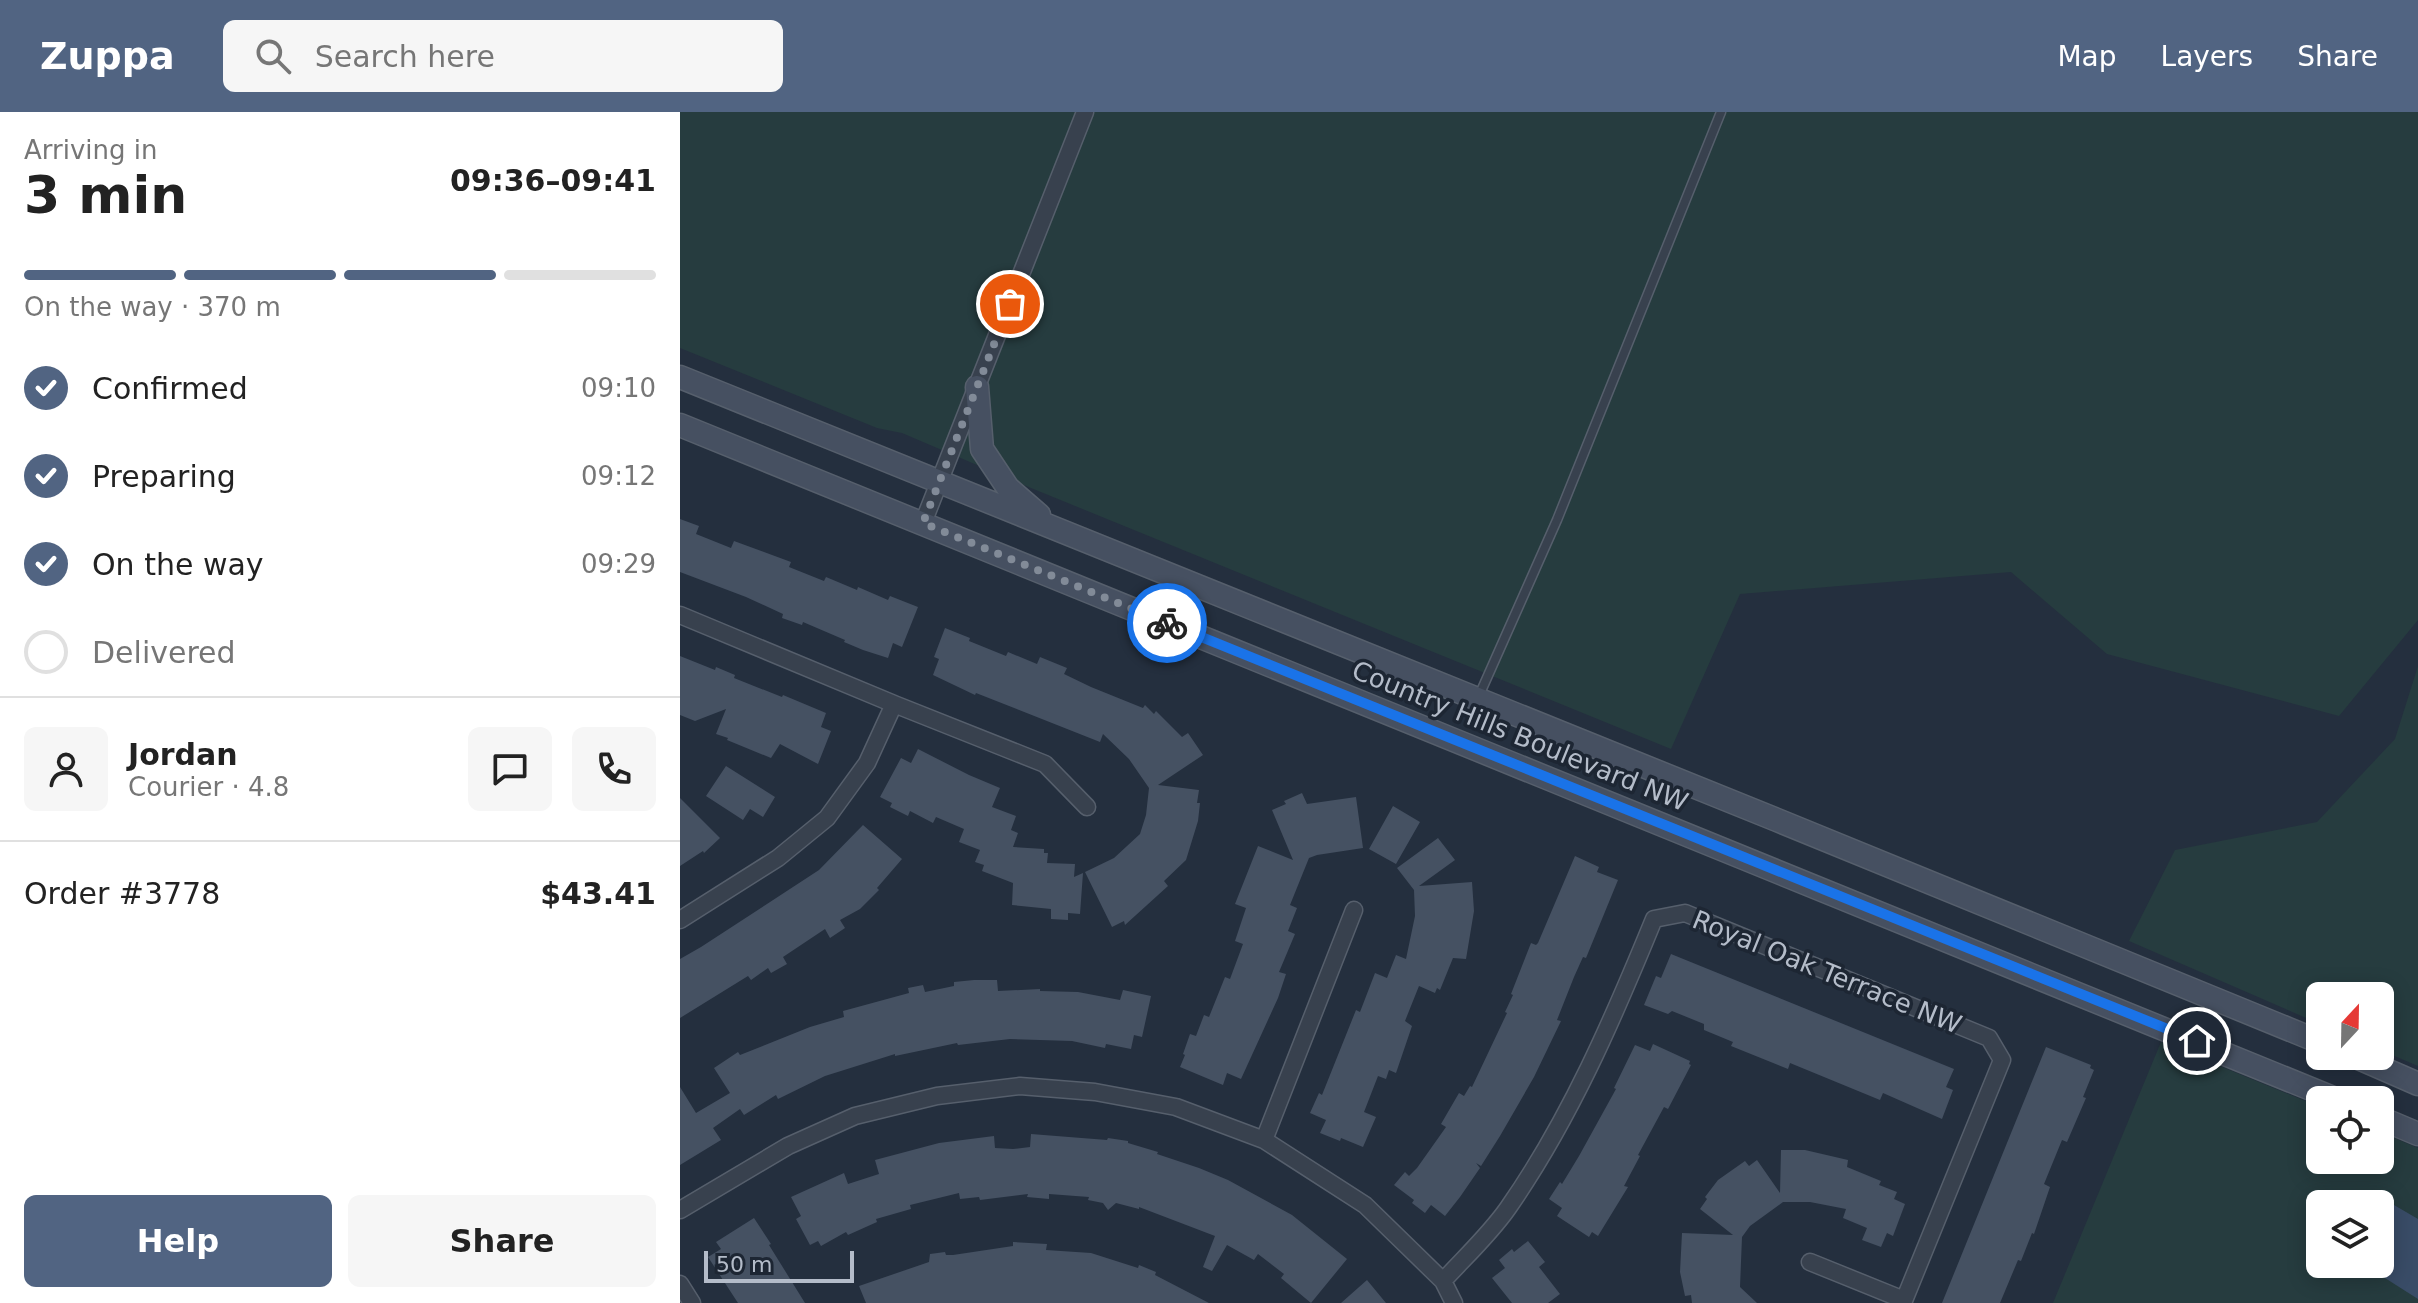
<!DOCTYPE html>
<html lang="en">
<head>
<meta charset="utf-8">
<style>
	body { margin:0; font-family:"DejaVu Sans",sans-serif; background:#f6f6f6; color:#222; height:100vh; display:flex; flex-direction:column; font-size:30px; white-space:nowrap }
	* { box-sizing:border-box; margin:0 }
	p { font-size:26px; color:#767676 }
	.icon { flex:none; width:44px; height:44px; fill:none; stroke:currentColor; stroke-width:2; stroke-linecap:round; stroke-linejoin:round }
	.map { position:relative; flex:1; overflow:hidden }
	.panel { display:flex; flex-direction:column; background:#fff; width:680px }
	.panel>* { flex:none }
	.needle { width:52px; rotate:22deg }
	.buttons { position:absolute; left:1626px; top:870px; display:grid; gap:16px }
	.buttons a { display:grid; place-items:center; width:88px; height:88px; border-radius:12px; background:#fff; box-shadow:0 4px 20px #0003; font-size:40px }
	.scale { position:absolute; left:24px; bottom:20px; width:150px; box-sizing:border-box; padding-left:8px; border:4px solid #b4bcc9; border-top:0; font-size:22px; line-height:28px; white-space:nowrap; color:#b4bcc9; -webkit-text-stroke:6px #1d2633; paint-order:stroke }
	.pin { position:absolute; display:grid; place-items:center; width:68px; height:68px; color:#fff; margin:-34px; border:4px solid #fff; border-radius:50%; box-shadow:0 2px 8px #0007 }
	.courier { position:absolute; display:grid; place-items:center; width:80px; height:80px; margin:-40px; border:6px solid #1a73e8; border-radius:50%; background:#fff; color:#222; box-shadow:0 2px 10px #0007 }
	.overview em { font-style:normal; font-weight:600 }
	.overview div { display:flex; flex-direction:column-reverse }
	.overview { display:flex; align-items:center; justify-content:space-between; height:136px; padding:0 24px }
	h1 { font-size:52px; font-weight:600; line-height:60px }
	.bar { display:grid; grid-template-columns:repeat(4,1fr); gap:12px 8px; align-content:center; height:96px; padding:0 24px }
	.bar i { height:10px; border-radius:6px; background:#e0e0e0 }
	.bar .on { background:#516482 }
	.bar p { grid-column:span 4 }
	.line { display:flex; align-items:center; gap:20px; padding:0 24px; border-top:2px solid #e0e0e0 }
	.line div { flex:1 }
	.round { display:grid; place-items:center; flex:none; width:84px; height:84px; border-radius:12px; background:#f6f6f6 }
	ol { padding:0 24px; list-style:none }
	li { display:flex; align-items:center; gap:24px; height:88px }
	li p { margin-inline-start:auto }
	li .icon { padding:8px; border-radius:50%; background:#516482; color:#fff; stroke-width:4 }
	li:last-child { color:#767676 }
	li i { width:44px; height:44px; border:4px solid #e0e0e0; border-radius:50% }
	.primary-button { display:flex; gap:16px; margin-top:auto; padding:16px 24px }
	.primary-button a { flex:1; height:92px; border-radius:12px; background:#516482; color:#fff; font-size:32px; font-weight:600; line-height:92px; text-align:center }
	.primary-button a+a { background:#f6f6f6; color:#222 }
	header { display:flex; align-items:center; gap:48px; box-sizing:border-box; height:112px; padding:0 40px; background:#516482; color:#fff }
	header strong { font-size:38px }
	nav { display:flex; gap:44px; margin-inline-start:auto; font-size:28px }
	.search { width:560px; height:72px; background:#f6f6f6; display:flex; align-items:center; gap:20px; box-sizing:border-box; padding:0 28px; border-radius:12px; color:#767676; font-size:30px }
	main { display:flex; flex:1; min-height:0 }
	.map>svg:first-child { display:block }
	.green { fill:#263c3f; fill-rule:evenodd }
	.water { fill:#394c67 }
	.building { fill:#455162 }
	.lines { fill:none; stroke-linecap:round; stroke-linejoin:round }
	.service-casing { stroke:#565f6c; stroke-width:11 }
	.minor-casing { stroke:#565f6c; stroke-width:19 }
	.secondary-casing { stroke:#565f6c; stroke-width:25 }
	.service { stroke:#38414e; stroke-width:8 }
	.minor { stroke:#38414e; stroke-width:16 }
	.secondary { stroke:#465061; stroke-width:22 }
	.done { stroke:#828b98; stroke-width:8; stroke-dasharray:0 14.4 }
	.route { stroke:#1a73e8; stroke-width:10 }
	.labels { text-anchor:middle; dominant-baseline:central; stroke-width:7; stroke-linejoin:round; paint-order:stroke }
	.street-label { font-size:26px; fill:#b4bcc9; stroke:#1d2633 }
</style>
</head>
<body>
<header>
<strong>Zuppa</strong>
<div class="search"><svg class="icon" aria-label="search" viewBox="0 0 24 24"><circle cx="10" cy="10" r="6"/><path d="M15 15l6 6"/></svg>Search here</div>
<nav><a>Map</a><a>Layers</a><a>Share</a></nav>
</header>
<main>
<section class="panel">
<div class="overview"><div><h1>3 min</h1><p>Arriving in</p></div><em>09:36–09:41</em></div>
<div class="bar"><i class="on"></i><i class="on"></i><i class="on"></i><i></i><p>On the way · 370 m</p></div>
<ol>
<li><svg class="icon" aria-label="check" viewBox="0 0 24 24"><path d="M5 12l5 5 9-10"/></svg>Confirmed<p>09:10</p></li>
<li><svg class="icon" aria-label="check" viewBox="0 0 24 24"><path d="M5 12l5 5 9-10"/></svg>Preparing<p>09:12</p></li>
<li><svg class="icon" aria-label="check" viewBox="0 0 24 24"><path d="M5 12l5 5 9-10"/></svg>On the way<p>09:29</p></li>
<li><i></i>Delivered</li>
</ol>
<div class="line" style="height:144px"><a class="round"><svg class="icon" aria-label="person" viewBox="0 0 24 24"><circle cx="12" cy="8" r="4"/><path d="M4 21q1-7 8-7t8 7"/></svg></a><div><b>Jordan</b><p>Courier · 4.8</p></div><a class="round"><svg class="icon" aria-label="chat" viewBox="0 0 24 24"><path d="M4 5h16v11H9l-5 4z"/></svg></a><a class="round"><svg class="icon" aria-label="phone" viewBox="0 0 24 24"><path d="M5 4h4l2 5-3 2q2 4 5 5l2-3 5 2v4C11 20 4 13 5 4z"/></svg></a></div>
<div class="line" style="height:104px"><div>Order #3778</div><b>$43.41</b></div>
<div class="primary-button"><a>Help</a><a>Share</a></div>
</section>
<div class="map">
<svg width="1738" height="1191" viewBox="0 0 1738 1191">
	<rect width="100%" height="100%" fill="#242f3e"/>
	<path class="green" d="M0,0h1738v508l-79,96 -232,-62 -96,-82 -271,22 -69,155 -640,-261 -129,-55 -25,-5 -197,-80z
		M1738,554v400l-38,-16v-54h-60v28l-191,-83 46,-91 142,-28 78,-83z
		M1481,930l159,65v53h60v-28l38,16v155h-365zM1640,1092h60v60h-60z"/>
	<path class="water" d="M1702,1086l36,21v80l-55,-35h17v-60h-33z"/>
	<path class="building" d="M0,407l19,7 -3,8 35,14 3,-7 57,21 -2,5 35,14 2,-4 31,13 1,-3 30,13 2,-4 28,11 -16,40 -9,-4 -5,15 -25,-8 -19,-8 1,-2 -42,-18 -1,3 -20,-7 1,-4 -37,-17 -66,-25z
		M265,516l25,10 -1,3 37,15 2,-4 29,12 3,-7 27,11 -3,6 27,13 52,21 2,-3 9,9 2,-3 26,26 6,-4 15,22 -45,30 41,5 -2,13h3l-2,18 -12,39 -22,21 4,5 -43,39 -1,-4 -12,6 -27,-55 29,-14 26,-24 6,-19 3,-27 -20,-29 -26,-25 -3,8 -124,-49 -1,2 -42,-20 6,-16 -5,-2z
		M0,544l35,14 1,-3 19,8 -1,3 48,19 1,-2 43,18 -5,14 10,4 -13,33 -38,-20 -9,14 -44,-18 1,-2 -12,-4 10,-25 -31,12 -15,-6z
		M238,637l51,26 31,13 -8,19 24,9 -5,14 7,3 -5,14 31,2v4h4l-1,10 28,1 -1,13 9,-4 -3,41 -12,-1v7l-17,-1v-10l-39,-4 1,-22 -31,-12 2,-6 -9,-3 5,-12 -21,-8 5,-13 -28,-12 -3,6 -23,-12 -2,5 -18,-9 2,-4 -12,-6 21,-39 10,5z
		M46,654l49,31 -12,20 -13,-8 -7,11 -37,-24z
		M622,681l5,11 49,-7 7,51 -46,7 -8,3 -19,47 7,3 -9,23 7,3 -16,38 7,2 -8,24 -37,81 -14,-6 -4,12 -43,-18 5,-12 -2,-1 7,-20 6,2 8,-21 5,2 16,-40 5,2 13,-35 -8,-3 11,-33 -11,-4 23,-58 35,14 -21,-50 14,-6 -2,-3z
		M0,686l40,40 -16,15 -1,-2 -23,15z
		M713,694l27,16 -24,42 -27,-15z
		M183,713l39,34 -25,29 2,2 -19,19 -20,11 5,8 -15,10 -5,-9 -42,28 4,7 -16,9 -3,-5 -17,12 -3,-4 -68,42v-59l21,-12 118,-77z
		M758,726l17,22 -36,26 53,-4 2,29 -8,48 -13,-1 -13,32 -3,-2 -2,5 -16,-7 -14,35 7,5 -16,47 -7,-3 -3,9 -8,-3 -14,36 12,5 -13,30 -22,-9 -1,3 -20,-8 6,-13 -16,-7 9,-20 3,2 34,-85 4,2 15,-39 12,5 9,-23 10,4 9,-43 -1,-26 -17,-22z
		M895,744l24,11 -2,5 21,8 -32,78 -3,-1 -9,20 -17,43 4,1 -27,56 -34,59 -19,30 -5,-3 4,5 -20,29 -15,19 -14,-11 -6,8 -13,-10 2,-3 -20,-15 11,-13 4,4 8,-8 29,-41 -5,-3 18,-31 5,3 6,-10 2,1 35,-74 -2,-1 8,-17 -2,-1 20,-51 5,2 2,-2z
		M991,842l283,115 -8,18 7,3 -11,29 -59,-26 -3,7 -90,-37 -2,6 -57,-23 2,-4 -29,-12v-6l-32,-13 -4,3 -24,-9 12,-29 5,2z
		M294,868h23l1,11 42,-2v2l38,1 42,8 3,-10 28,6 -9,41 -8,-2 -3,14 -25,-5 -1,4 -33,-7 -62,-2 -52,6 -1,-2 -62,13v-2l-70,22 -47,23 -2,-4 -32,20 -4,-6 -27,19 8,12 -41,25v-78l16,26 34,-20 -16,-25 24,-16 2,3 70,-28 34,-10 -1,-6 66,-18 -1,-5 15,-3 2,7 29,-6v-4z
		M973,932l37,17 -1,3 2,1 -23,44 -4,-2 -26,48 2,1 -16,30 4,1 -30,49 -6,-4 -3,5 -32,-21 5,-8 -13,-9 11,-17 2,2 17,-28 37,-67 -2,-1 21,-43 15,6z
		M1366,935l45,18 -1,3 4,2 -11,27 3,1 -19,44 -5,-2 -18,44 6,3 -16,47 -2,-1 -11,28 -3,-1 -18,43h-58z
		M351,1022l76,6 1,-2 20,3v2l30,9 -1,2 42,14 29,12 64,35 55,44 -36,44 -30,-25 3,-4 -26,-20 -4,6 -27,-15 -15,26 -9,-4 12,-31 -76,-29v2l-23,-6 -8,7 -5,-7 -15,-3 1,-3 -40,-3v5l-22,-2 1,-3 -48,6 -1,-3 -19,2 -1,-6 -49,12 1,4 -35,10 1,3 -29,13 -2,-3 -25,14 -3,-5 -8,4 -14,-26 5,-3 -10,-19 53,-24 4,11 31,-10 -4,-14 64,-17 55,-7 1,12 18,1 17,-2z
		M1101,1038h24l43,10 -1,7 34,14 -2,4 18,7 -3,7 11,5 -12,32 -6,-3 -6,14 -19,-7 5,-12 -24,-10 3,-9 -36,-7h-27l-33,24 -8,11 -2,50 17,16h-65l-1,-8 -6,1 -5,-24 2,-39 51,2 -33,-26 7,-10 -2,-2 13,-17 27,-19 4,5 8,-6 23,33z
		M74,1106l17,26 -2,1 36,58h-67l-30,-46 13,-8 -5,-7z
		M848,1129l17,21 -6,5 21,27 -12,9h-36l-20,-25 13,-10 -6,-8 13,-11 2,3z
		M333,1130l34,2 -1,6 45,3 47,15 1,-3 17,7 -1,3 54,28h-343l-7,-17 70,-24 1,-8 15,-2 1,3h7l60,-9z
		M687,1168l19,23h-45z"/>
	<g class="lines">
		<g class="service-casing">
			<path id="service" d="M798,586l79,-178 164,-408"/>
		</g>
		<g class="minor-casing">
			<path id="minor" d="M243,411l162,-411
				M0,503l214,89 -27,59 -40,55 -49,40 -98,62
				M214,592l151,60 42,43
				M584,1028l90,-230
				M0,1098l108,-64 67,-30 82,-20 83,-10 75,6 81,15 88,33 101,65 78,76 11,22
				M1130,1150l94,38
				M763,1169c21,-23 47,-47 65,-73 62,-89 105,-189 146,-289l31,-6 304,125 13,22 -99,243
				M0,1172l12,19"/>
		</g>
		<g class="secondary-casing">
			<path id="secondary" d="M0,265l1097,443 543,222
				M297,275l5,62 26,39 31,27
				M0,313l1658,675
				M1674,944l64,28
				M1700,1006l38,16"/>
		</g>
		<use href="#service" class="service"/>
		<use href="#minor" class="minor"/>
		<use href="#secondary" class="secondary"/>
	</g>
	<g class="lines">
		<path class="done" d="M330,192l-87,219 244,100"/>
		<path class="route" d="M487,511l1030,418"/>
	</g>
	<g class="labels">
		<g class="street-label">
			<text transform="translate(840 624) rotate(22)">Country Hills Boulevard NW</text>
			<text transform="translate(1147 860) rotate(22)">Royal Oak Terrace NW</text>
		</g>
	</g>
</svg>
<div class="buttons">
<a><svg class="needle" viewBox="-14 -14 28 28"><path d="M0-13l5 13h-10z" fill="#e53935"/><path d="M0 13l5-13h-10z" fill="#767676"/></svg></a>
<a><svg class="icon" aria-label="locate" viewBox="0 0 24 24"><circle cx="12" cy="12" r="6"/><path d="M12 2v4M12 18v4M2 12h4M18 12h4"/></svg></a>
<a><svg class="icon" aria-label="layers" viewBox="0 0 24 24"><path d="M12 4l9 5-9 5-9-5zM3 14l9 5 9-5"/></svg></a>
</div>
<div class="scale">50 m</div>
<div class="pin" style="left:330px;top:192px;background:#ea580c"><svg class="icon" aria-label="bag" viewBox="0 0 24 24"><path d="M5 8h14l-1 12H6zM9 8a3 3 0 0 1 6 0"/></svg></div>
<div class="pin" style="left:1517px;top:929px;background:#1f2937"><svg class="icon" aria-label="home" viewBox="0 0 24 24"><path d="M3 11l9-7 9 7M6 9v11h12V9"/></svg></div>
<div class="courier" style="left:487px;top:511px"><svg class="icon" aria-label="bike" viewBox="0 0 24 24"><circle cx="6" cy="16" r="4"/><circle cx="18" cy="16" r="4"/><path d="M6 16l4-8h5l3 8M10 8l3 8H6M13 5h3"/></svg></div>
</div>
</main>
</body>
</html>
